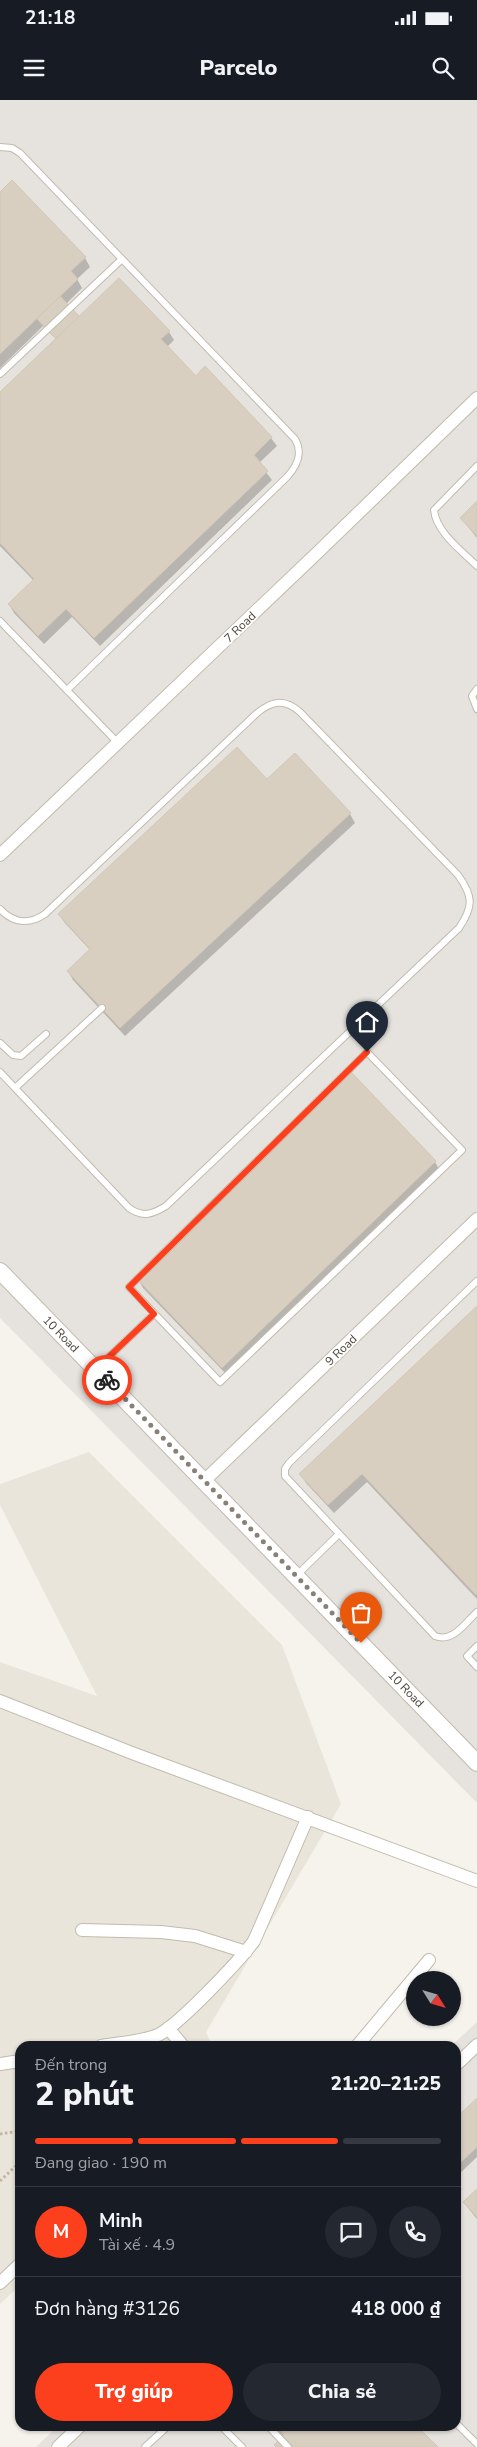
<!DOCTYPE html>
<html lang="vi">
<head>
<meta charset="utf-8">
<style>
	body { margin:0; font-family:"Nunito Sans",sans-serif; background:#242831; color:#f1f3f6; height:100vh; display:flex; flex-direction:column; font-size:19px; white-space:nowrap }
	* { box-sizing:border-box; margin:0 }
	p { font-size:16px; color:#9ea1a6 }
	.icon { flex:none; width:28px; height:28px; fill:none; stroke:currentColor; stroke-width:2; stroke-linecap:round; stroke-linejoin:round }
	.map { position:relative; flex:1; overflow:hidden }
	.details { position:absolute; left:15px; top:1941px; width:446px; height:390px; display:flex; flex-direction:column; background:#171b24; border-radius:15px; box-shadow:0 1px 4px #0004 }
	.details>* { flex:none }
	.needle { width:32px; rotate:127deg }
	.buttons { position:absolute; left:406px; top:1871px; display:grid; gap:10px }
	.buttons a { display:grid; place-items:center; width:55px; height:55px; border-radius:50%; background:#171b24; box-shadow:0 1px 4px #0004; font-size:25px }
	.pin { position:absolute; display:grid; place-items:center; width:42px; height:42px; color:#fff; margin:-51px -21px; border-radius:50% 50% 50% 0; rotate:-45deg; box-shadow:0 0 5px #0007 }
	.pin .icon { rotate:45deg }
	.courier { position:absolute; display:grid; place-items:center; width:50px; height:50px; margin:-25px; border:4px solid #fc3f1d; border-radius:50%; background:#fff; color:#222; box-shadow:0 1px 6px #0007 }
	.head em { font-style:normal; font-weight:800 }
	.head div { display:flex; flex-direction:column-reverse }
	.head { display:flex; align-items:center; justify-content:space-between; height:85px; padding:0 20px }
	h1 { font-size:32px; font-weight:800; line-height:38px }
	.bar { display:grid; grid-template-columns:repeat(4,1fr); gap:8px 5px; align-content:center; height:60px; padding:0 20px }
	.bar i { height:6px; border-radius:4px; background:#363941 }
	.bar .current { background:#fc3f1d }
	.bar p { grid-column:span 4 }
	.line { display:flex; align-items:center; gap:12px; padding:0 20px; border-top:1px solid #363941 }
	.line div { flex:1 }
	.round { display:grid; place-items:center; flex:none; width:52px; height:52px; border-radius:26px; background:#242831 }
	.action { display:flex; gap:10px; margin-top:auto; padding:10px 20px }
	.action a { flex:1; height:58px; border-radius:30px; background:#fc3f1d; color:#fff; font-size:20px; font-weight:800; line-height:58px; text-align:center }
	.action a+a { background:#242831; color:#f1f3f6 }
	.status { display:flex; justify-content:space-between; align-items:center; height:35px; padding:0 25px; background:#171b24; direction:ltr }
	.status svg { height:14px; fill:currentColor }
	header { display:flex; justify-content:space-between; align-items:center; height:65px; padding:0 20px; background:#171b24; font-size:22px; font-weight:800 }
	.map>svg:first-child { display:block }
	.residential { fill:#eae5da }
	.industrial { fill:#e6e2dd }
	.shadow { fill:#0003 }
	.building { fill:#d8cfc1; stroke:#d3c7b4 }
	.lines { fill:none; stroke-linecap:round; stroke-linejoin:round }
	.service-casing { stroke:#c2bbae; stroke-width:8 }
	.minor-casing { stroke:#c2bbae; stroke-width:14 }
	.tertiary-casing { stroke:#c2bbae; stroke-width:18 }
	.path { stroke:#c4b79f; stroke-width:3; stroke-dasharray:2.5 2.5; stroke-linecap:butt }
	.service { stroke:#fff; stroke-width:6 }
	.minor { stroke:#fff; stroke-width:12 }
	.tertiary { stroke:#fff; stroke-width:16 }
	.done { stroke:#878178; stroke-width:5; stroke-dasharray:0 9 }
	.route { stroke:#fc3f1d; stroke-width:6 }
	.labels { text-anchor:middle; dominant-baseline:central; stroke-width:4; stroke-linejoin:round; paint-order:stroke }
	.street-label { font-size:12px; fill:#4b4439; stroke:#fff }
</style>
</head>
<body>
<div class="status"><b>21:18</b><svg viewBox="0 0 49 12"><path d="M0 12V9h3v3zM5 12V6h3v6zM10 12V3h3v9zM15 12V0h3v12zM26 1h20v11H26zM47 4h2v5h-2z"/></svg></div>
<header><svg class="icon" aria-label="menu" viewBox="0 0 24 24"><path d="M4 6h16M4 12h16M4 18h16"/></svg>Parcelo<svg class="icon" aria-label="search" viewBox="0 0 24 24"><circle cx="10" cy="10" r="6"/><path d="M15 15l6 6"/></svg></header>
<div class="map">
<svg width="477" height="2347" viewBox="0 0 477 2347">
	<rect width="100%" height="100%" fill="#f6f3ec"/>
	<path class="residential" d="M89,1352l193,193 59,159 -135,228 6,14h-192v239l-20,19v-642l97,34 -97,-191v-21z"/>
	<path class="industrial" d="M0,0h477v1703l-477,-485z
		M477,1922v425h-441l22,-21h398v-380h-5z"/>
	<path class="shadow" d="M0,94l85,64 5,9 -13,12 5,9 -16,16 13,14 90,14 5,8 -7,7 29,30 75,61 6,8 -18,17 13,17 -172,166 -28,-29 -28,27 -30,-31 -5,-9 25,-23 -34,-35v-152l57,-54 -14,-14 -43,42z
		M477,403v35l-16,-20z
		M267,681l83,33 5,9 -230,213 -52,-56 -5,-9 22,-21 -25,-27 -6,-9z
		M435,1062l5,9 -212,205 -85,-88 -5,-9z
		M477,1207v292l-110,-117 -33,31 -28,-30 -5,-9z
		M477,2000v57l-21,20v-57z
		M477,2090v29l-13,-16z
		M274,2326h142l20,21h-159l7,-10z"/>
	<path class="building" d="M12,80l74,77 -15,14 7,8 -78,75v-162z
		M119,178l51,53 -9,8 35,37 9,-10 67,71 -18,18 14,16 -174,167 -28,-29 -28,27 -30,-32 26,-25 -34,-36v-151z
		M60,196l19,20 -23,23 -19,-20z
		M477,401v35l-17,-18z
		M237,647l30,32 28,-26 56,60 -231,215 -53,-57 23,-22 -32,-35z
		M351,972l85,89 -214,207 -85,-89z
		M477,1206v288l-1,1 -114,-121 -34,31 -29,-31z
		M477,1998v49l-21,20v-49z
		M477,2089v28l-14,-15z
		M276,2326h141l21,21h-162l-2,-2 10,-10z"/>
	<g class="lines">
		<g class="service-casing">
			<path id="service" d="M0,47l12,1 8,5 275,286c8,14 3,26 -8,38l-220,213
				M0,274l122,-115
				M477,366l-43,44c2,22 28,41 43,56
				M0,521l118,122
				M477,589l-5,7 5,13
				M0,809c13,14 29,16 45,5l211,-200c15,-13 28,-16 44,-2l158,163c15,21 16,31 1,53l-293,278c-13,8 -23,12 -37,2l-114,-120 87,-80
				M0,943l13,12 8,1 25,-22
				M367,952l95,98 -242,232 -91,-95z
				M0,972l15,16
				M477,1181l-188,182 -4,6v7l150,160c18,7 30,-13 42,-24
				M96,1269l58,-55
				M297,1475l42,-41
				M477,1546l-10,10 10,11
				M456,2323l21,21
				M221,2326l21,21
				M268,2326l20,21
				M145,2347l23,-21"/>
		</g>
		<g class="minor-casing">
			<path id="minor" d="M0,755l316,-301 161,-156
				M205,1380l272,-261
				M0,1601l132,52 345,128
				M82,1830l79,2 34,4 51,16
				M168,1928l15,18
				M101,1946c18,-3 40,-4 57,-11 21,-10 81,-74 96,-94l54,-124
				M357,1946l72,-86
				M0,1964l20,-3
				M456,1965l21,-20
				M0,2183l20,-19
				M58,2347l22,-21"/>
		</g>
		<g class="tertiary-casing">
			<path id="tertiary" d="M0,1171l477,492"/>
		</g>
		<path class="path" d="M0,2034l20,-3
			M0,2081l20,-19"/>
		<use href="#service" class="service"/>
		<use href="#minor" class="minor"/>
		<use href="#tertiary" class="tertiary"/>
	</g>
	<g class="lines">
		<path class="done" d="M107,1280l254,263"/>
		<path class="route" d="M107,1280l-11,-11 58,-55 -25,-27 238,-235"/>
	</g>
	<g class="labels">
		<g class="street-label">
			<text transform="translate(240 527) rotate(-44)">7 Road</text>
			<text transform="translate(61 1234) rotate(46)">10 Road</text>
			<text transform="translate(341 1250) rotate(-44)">9 Road</text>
			<text transform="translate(406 1589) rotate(46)">10 Road</text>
		</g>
	</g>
</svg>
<div class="buttons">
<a><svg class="needle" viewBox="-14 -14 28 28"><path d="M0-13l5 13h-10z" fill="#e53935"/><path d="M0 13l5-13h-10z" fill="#9ea1a6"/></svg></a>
</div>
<div class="pin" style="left:361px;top:1543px;background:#ea580c"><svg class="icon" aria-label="bag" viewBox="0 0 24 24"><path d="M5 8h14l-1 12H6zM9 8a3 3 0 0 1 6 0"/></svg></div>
<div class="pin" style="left:367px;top:952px;background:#1f2937"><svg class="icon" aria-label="home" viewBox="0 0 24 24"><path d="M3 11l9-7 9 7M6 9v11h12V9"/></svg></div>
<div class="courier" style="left:107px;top:1280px"><svg class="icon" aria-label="bike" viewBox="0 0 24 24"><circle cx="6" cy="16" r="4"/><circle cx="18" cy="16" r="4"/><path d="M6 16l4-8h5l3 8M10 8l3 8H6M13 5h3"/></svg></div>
<section class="details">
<div class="head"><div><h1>2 phút</h1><p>Đến trong</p></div><em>21:20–21:25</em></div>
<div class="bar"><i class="current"></i><i class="current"></i><i class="current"></i><i></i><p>Đang giao · 190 m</p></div>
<div class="line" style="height:90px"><b class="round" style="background:#fc3f1d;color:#fff">M</b><div><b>Minh</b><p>Tài xế · 4.9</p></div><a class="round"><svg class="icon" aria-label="chat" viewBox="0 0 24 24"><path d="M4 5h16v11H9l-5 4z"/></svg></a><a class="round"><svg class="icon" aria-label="phone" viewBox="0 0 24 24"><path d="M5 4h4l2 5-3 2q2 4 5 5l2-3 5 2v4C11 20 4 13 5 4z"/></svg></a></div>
<div class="line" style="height:65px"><div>Đơn hàng #3126</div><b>418 000 ₫</b></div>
<div class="action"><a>Trợ giúp</a><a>Chia sẻ</a></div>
</section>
</div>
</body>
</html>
